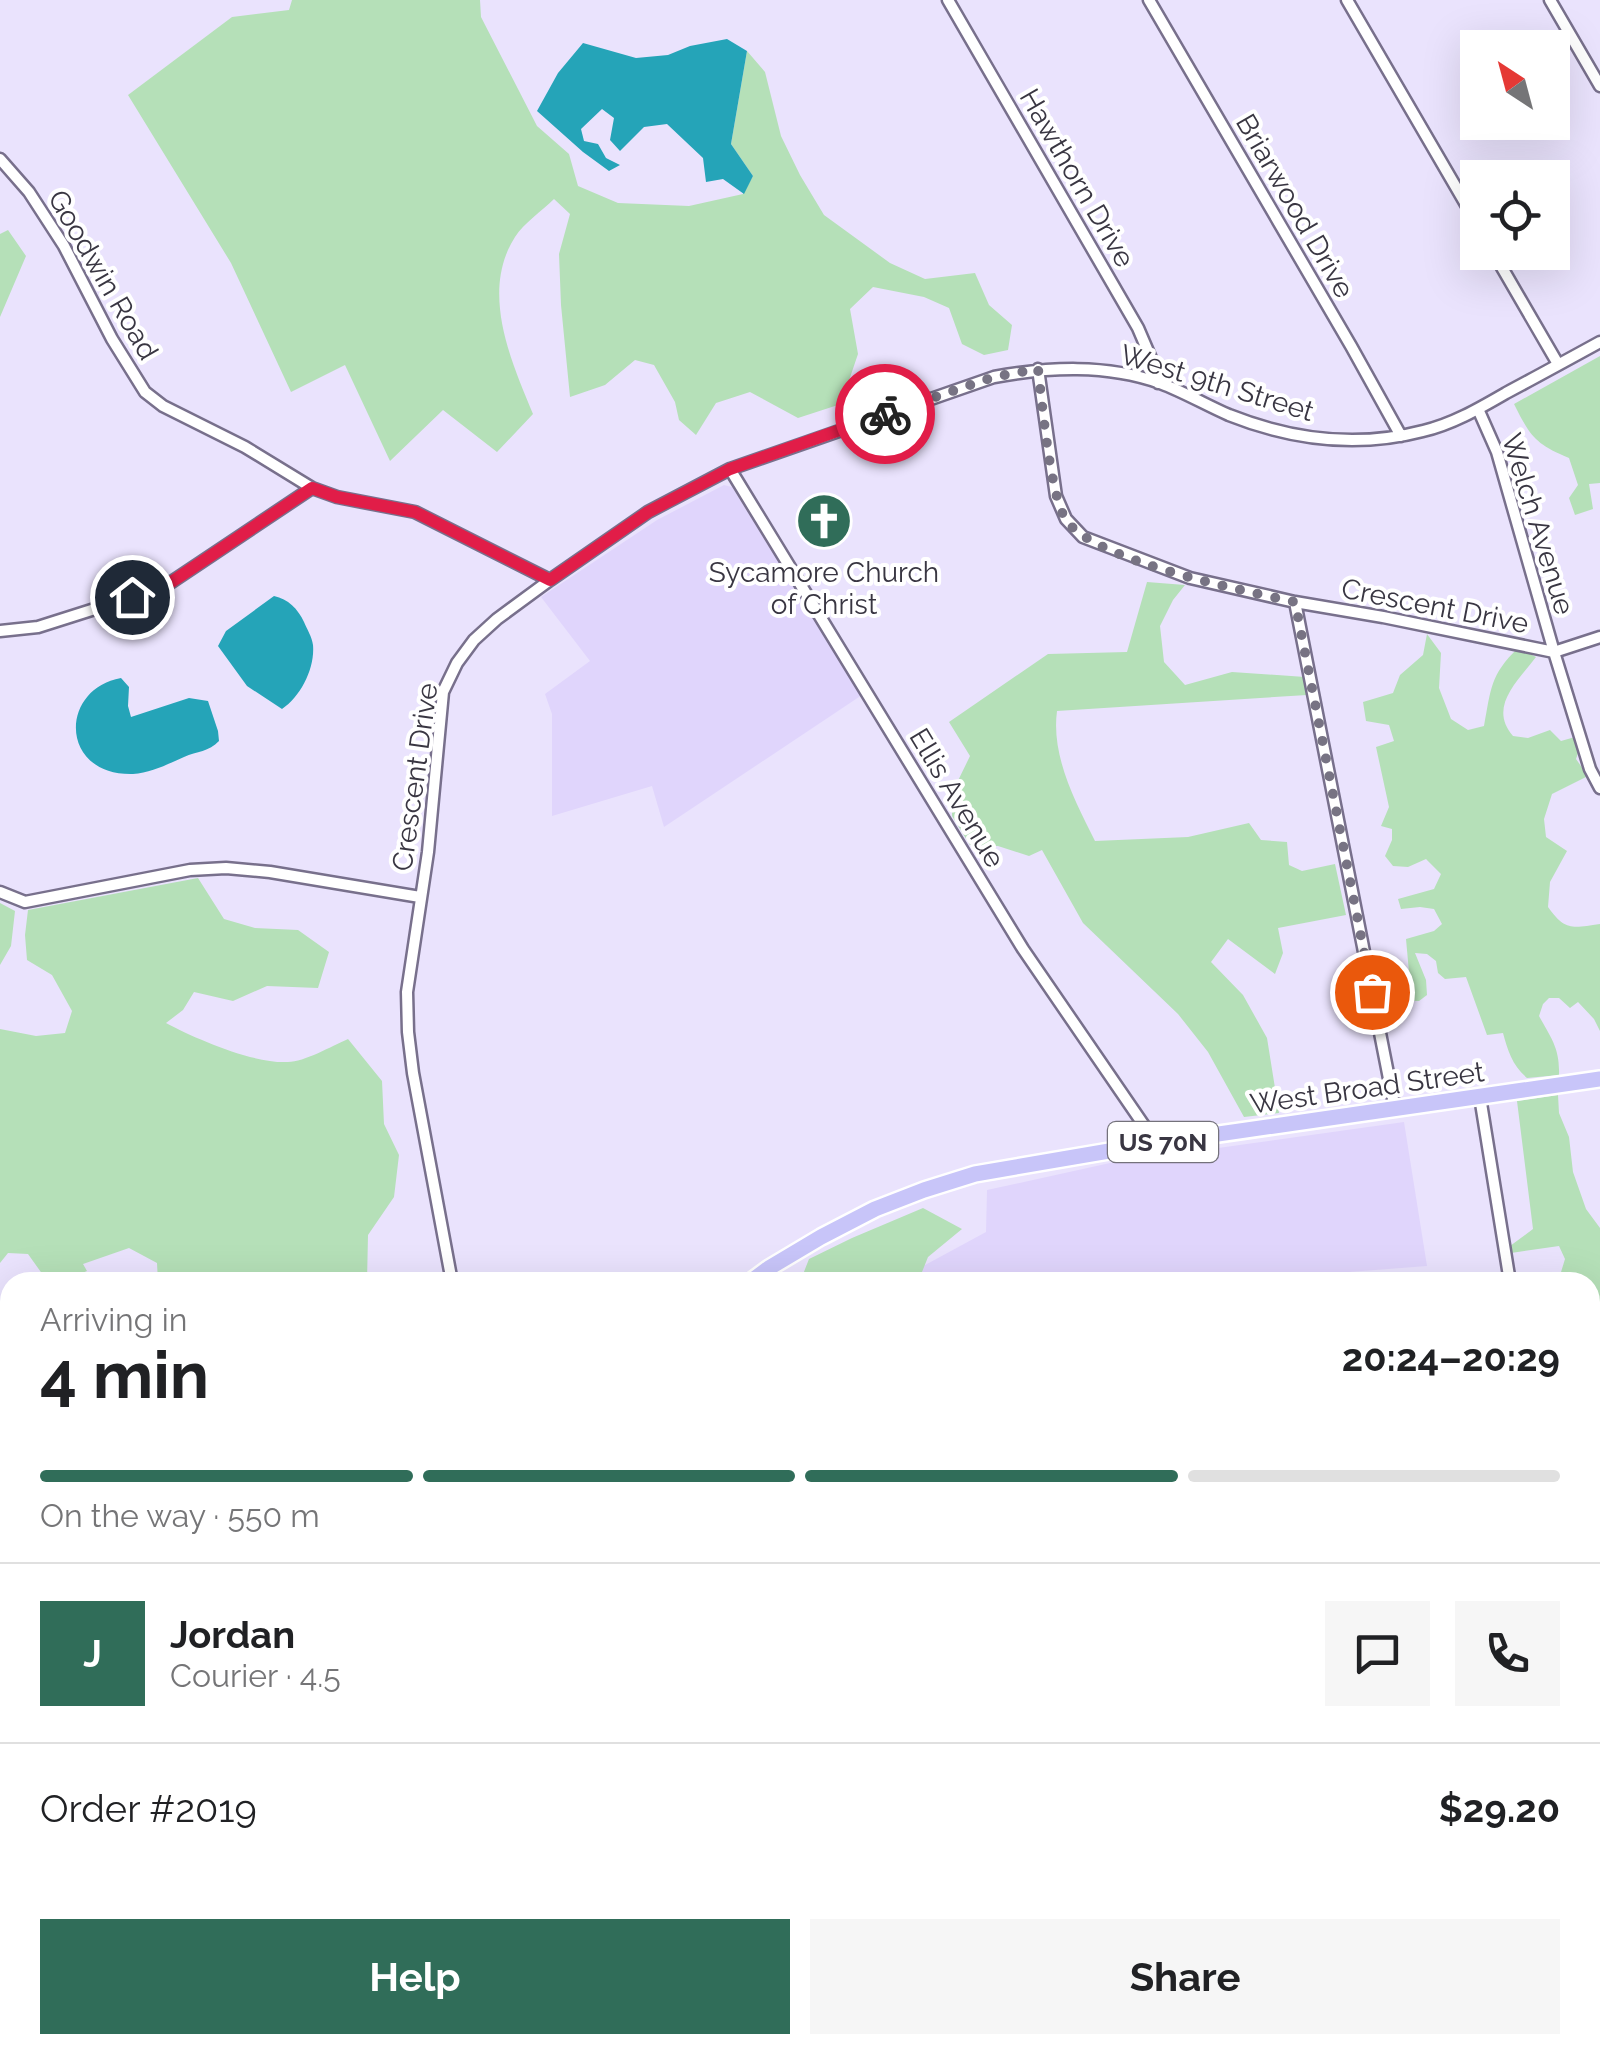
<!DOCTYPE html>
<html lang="en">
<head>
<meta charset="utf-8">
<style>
	body { margin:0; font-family:Raleway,sans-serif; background:#f6f6f6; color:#202124; height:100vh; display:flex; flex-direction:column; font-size:38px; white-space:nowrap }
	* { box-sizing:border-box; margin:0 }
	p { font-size:32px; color:#757577 }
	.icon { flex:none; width:55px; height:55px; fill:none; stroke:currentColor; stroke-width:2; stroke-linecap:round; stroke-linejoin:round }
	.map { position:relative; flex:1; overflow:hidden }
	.panel { position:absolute; left:0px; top:1272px; width:1600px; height:782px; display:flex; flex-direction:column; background:#fff; border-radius:30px 30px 0 0; box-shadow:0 10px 40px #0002 }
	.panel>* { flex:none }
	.needle { width:65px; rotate:324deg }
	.tools { position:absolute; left:1460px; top:30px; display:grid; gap:20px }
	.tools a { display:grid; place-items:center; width:110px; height:110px; border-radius:0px; background:#fff; box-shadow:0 10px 40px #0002; font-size:50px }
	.pin { position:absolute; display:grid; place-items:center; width:85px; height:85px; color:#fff; margin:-42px; border:5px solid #fff; border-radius:50%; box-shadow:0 2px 10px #0007 }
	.courier { position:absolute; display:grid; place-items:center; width:100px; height:100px; margin:-50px; border:8px solid #e11d48; border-radius:50%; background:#fff; color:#222; box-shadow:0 2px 12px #0007 }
	.headline em { font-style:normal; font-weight:700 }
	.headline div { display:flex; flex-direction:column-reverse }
	.headline { display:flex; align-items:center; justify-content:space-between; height:170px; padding:0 40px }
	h1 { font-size:65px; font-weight:700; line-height:75px }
	.bar { display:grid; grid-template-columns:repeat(4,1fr); gap:15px 10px; align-content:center; height:120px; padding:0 40px }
	.bar i { height:12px; border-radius:8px; background:#e0e0e0 }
	.bar .selected { background:#306d59 }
	.bar p { grid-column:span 4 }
	.line { display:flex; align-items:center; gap:25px; padding:0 40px; border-top:2px solid #e0e0e0 }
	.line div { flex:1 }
	.round { display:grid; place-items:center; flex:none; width:105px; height:105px; border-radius:0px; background:#f6f6f6 }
	.primary-button { display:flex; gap:20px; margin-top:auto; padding:20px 40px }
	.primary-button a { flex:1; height:115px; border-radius:0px; background:#306d59; color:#fff; font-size:40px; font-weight:700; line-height:115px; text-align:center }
	.primary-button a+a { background:#f6f6f6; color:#202124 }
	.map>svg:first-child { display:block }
	.built { fill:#e0d5fc }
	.green { fill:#b5e0b8 }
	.water { fill:#25a4b8 }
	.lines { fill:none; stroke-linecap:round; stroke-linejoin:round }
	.stream { stroke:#25a4b8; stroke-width:2.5 }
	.minor-casing { stroke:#78708c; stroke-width:15 }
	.tertiary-casing { stroke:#78708c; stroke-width:16 }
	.primary-casing { stroke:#fff; stroke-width:20 }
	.minor { stroke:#fff; stroke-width:10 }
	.tertiary { stroke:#fff; stroke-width:11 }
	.primary { stroke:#c8c5f9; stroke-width:15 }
	.rail { stroke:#918c9f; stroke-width:2.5 }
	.done { stroke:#777383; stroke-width:10; stroke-dasharray:0 18 }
	.route { stroke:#e11d48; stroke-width:12 }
	.labels { text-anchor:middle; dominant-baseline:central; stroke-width:8; stroke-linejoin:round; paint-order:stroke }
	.shield { fill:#fff; stroke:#74727b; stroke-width:2.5 }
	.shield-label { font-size:25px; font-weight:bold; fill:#393642 }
	.street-label { font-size:28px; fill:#393642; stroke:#fff }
	.poi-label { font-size:28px; fill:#393642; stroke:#fff }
</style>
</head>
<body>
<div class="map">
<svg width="1600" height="2054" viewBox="0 0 1600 2054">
	<rect width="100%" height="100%" fill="#eae3fd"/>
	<path class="built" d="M724,485l8,2 130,208 -198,132 -12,-41 -100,30v-102l-7,-20 45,-33 -49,-64 116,-77z
		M1404,1122l23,144 -117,9 -6,7h-400l-1,-5 83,-45 1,-42 123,-27z"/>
	<path class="green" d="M292,0h188l1,17 56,109 32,28 9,32 40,17 71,3 54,-12 10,-18 -22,-32 16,-93 18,21 16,64 19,39 24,40 66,48 35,16 50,-6 14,32 23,20 -4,25 -24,5 -22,-11 -13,-36 -25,-11 -51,-10 -23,22 8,45 -17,50 -43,14 -48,-26 -34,11 -20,32 -17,-15 -4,-18 -21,-37 -19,-5 -30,25 -35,12 -9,-92 -2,-51 11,-40 -16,-15c-12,12 -30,24 -39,38 -35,55 -4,124 18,177l-36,38 -54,-42 -53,51 -45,-96 -54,27 -60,-129 -103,-168 104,-78 57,-7z
		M8,230l18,26 -26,61v-83z
		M1600,356v127l-11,1 4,25 -18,6 -6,-17 9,-13 -9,-27c-34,-14 -39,-22 -55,-54z
		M1147,582l38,3 -12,15 -13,26 4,36 21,23 47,-13 73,5 2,18 -250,16c-6,45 18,90 38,130l93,-4 61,-14 12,17 26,2 2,23 13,6 33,-7 11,51 -68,13 5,25 -8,21 -47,-35 -17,23 32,33 24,43 12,75 -35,4 -36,-65 -30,-38 -95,-91 -41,-73 -13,6 -31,-10 -28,-1 -18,-29v-23l18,-37 -21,-34 99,-68 79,-2z
		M1427,634l14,19 -2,35 12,31 17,11 16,-4c7,-37 6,-51 34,-78l18,9c-19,25 -48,50 -23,79l15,2 22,-8 11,11 14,-4 4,13 -3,9 12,17 -36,18 -8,25 2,18 21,14 -17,31 -2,25c17,24 24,21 52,17v107l-6,-12 -16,-17 -8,6 -11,-10h-10l-6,6 -4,12c12,22 21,32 20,59l-32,3c-15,-13 -19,-27 -24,-45l-16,2 -21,-58 -21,2 -7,-6 -2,-12 -9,-7 -12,-1 11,27 1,15 -8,6 -36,-1 -3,-26 10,10 15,1 4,-13 -3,-33 28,-8 8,-7 -8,-15 -14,-2 -19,2 -3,-10 36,-10 7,-15 -15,-15 -18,8 -15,-1 -8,-10 7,-16v-11l-11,-3 8,-19 -13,-60 18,-6 -5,-16 -23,-4 -3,-19 30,-9 7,-18 23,-20z
		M198,878l26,41 31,9 43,2 31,22 -11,36 -51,-2 -34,15 -39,-9 -11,18 -17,13c30,16 88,41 122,39 16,0 44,-16 60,-23l34,42 2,43 15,31 -5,42 -26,38 -1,47h-209l-1,-19 -28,-15 -46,16 4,7 -27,11h-12l-20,-28 -20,-1 -8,10v-234l36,7 29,-3 7,-22 -20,-36 -25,-15 -2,-25 3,-25z
		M0,903l15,8 -4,35 -11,19z
		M1558,1095l1,18 10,24 4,35 13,37 14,19v74l-6,4 -4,12v-36h-32l7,-23 -6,-13 -48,7 -1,-7 23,-17 -16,-128z
		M923,1208l39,21 -34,28 -10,25h-118l9,-23 43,-21z
		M0,1403l10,8v186l-10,-23z
		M1600,1631v245l-10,-4v-239z
		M1590,1892l10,3v110l-10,1z"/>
	<path class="water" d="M727,39l20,12 -16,93 22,32 -9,18 -21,-15 -17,3 -3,-24 -36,-34 -23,3 -24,24 -10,-11 4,-22 -12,-9 -21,20 3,12 14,3 8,14 14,7 -11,6 -26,-19 -46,-41 21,-38 25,-30 53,15 32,-3 22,-9z
		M274,596c14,3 24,13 30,26 3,7 8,15 9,23 2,23 -12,51 -31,64l-35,-23 -29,-40 8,-15z
		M121,678l8,9 -1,19 3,11 58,-19 19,3 10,30 1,10c-10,11 -22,10 -35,16 -16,7 -33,16 -51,17 -74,2 -74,-85 -12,-96z"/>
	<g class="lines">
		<path class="stream" d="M822,2045v9"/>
		<g class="minor-casing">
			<path id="minor" d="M948,0l190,328 15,35 5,20
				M1149,0l202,346 50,90
				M1347,0l131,225
				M1550,0l50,86
				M0,159l29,33 35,54 48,93 33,53 18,14 82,41 67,41 25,9 78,15 135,68
				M1493,252l65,112
				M1038,369l18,127 10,23 17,18 107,41 105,24 88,15 171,35 46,-15
				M1478,409l19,43 57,200 36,117 10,19
				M730,469l293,480 133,194
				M1295,602l100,507
				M0,631l38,-4 126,-40 148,-99
				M0,892l25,10 165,-32 36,-2 44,4 150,25
				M1480,1097l30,185
				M452,1282l-39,-209 -5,-41 -1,-40 21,-140 15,-160 14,-29 17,-23 23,-21 53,-39 98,-68 82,-43 264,-92c55,-10 112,-13 166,6 24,9 46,22 69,32 63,25 129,33 194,16 30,-7 57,-23 83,-38 32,-17 63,-34 94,-51
				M1590,1410l10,-2
				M0,1578l10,17
				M0,1754l4,3 6,-2
				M313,2045l6,9"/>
		</g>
		<g class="tertiary-casing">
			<path id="tertiary" d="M1590,2035l10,-1
				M1387,2054l97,-9"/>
		</g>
		<g class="primary-casing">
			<path id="primary" d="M750,1282l19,-14 52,-31 54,-28 49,-19 51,-16 181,-31 444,-64
				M0,1931l10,-3"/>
		</g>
		<use href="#minor" class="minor"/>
		<use href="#tertiary" class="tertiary"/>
		<use href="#primary" class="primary"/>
		<path class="rail" d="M1590,1886l10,3
			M772,2054l7,-9"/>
	</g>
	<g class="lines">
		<path class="done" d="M885,414l109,-37 44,-8c4,33 12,127 28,151 28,41 179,71 229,82l77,390"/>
		<path class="route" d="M132,597l32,-10 148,-99 25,9 78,15 135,68 98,-68 82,-43 155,-55"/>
	</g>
	<defs>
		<g id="church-disc" transform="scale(2.875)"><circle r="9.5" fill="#306d59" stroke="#fff"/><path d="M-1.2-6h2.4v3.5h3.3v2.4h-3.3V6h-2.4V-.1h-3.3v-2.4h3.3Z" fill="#fff"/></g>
	</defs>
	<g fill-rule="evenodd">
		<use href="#church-disc" x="824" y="521"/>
	</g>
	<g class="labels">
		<rect class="shield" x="1108" y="1122" width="110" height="40" rx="8"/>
		<g class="shield-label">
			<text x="1163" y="1142">US 70N</text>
		</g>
		<g class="street-label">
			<text transform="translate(1077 178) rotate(60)">Hawthorn Drive</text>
			<text transform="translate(1295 206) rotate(60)">Briarwood Drive</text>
			<text transform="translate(103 275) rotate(60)">Goodwin Road</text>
			<text transform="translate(1217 383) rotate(17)">West 9th Street</text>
			<text transform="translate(1538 524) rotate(73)">Welch Avenue</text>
			<text transform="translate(1435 606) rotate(11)">Crescent Drive</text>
			<text transform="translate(415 777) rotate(-82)">Crescent Drive</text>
			<text transform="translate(957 798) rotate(59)">Ellis Avenue</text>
			<text transform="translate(1367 1088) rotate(-8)">West Broad Street</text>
		</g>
		<g class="poi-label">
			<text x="824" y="572">Sycamore Church<tspan x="824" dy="32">of Christ</tspan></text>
		</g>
	</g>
</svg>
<div class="tools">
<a><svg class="needle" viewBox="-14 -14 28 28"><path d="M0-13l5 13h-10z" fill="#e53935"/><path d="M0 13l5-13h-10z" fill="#757577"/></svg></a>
<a><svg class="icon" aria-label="locate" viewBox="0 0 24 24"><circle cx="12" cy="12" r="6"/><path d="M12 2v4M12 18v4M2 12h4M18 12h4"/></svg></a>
</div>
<div class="pin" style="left:1372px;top:992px;background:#ea580c"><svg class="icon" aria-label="bag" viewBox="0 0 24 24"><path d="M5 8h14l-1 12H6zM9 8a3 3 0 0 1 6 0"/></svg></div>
<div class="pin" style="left:132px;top:597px;background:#1f2937"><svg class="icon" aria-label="home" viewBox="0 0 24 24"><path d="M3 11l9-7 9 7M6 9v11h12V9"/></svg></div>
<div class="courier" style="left:885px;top:414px"><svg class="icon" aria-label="bike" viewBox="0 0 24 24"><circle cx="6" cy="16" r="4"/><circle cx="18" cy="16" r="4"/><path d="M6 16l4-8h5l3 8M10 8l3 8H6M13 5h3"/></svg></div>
<section class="panel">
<div class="headline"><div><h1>4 min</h1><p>Arriving in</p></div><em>20:24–20:29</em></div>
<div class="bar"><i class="selected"></i><i class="selected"></i><i class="selected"></i><i></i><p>On the way · 550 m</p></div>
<div class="line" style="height:180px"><b class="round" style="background:#306d59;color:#fff">J</b><div><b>Jordan</b><p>Courier · 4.5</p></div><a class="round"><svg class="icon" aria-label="chat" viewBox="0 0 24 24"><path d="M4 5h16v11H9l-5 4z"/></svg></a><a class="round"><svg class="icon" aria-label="phone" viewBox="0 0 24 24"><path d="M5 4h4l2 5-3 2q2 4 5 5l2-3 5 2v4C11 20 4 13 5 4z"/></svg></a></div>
<div class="line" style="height:130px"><div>Order #2019</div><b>$29.20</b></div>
<div class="primary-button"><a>Help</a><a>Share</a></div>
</section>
</div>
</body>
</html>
